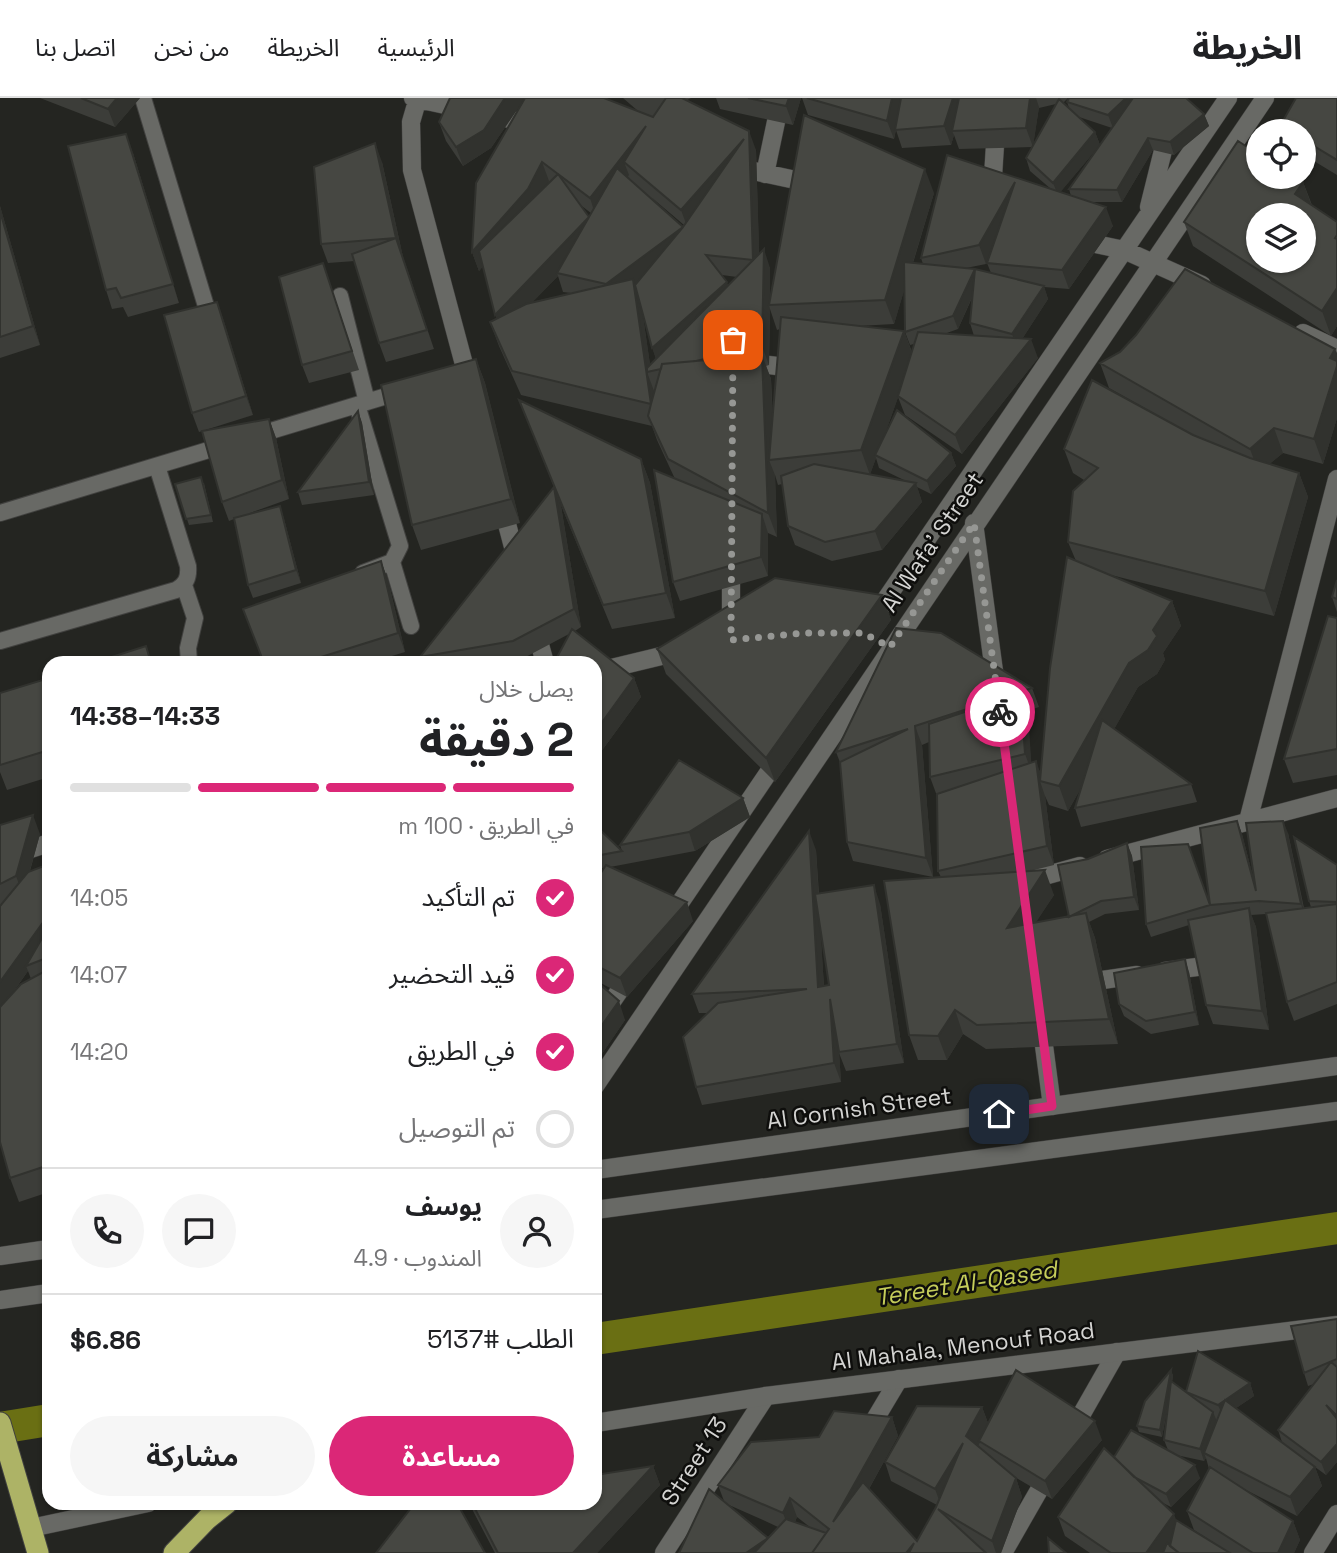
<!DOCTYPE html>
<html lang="ar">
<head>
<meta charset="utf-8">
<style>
	body { margin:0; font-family:"Space Grotesk","Noto Sans Arabic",sans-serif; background:#f6f6f6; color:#202124; direction:rtl; height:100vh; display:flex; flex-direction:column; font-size:26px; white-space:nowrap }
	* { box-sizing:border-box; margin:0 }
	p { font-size:23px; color:#757577 }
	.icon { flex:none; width:38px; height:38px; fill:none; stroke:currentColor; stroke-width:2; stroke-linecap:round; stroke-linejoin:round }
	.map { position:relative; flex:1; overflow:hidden; direction:ltr }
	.details { position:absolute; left:42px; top:558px; width:560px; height:854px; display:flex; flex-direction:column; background:#fff; border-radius:21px; box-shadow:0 2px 5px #0004; direction:rtl }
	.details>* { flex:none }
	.fabs { position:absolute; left:1246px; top:21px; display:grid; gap:14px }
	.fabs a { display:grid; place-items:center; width:70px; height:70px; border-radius:50%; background:#fff; box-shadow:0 2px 5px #0004; font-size:35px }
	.pin { position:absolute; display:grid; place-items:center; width:60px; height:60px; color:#fff; margin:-30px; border-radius:14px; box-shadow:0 4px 10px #0006 }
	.courier { position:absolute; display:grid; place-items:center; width:70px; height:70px; margin:-35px; border:5px solid #db2777; border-radius:50%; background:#fff; color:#222; box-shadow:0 2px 9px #0007 }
	.summary em { font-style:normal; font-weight:700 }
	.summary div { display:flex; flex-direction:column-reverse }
	.summary { display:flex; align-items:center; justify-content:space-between; height:119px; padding:0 28px }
	h1 { font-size:46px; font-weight:700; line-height:52px }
	.bar { display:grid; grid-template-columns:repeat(4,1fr); gap:10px 7px; align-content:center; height:84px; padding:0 28px }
	.bar i { height:9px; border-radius:5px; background:#e0e0e0 }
	.bar .on { background:#db2777 }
	.bar p { grid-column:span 4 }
	.line { display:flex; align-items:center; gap:18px; padding:0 28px; border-top:2px solid #e0e0e0 }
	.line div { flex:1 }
	.round { display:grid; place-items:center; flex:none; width:74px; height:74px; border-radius:37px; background:#f6f6f6 }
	ol { padding:0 28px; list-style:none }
	li { display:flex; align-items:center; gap:21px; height:77px }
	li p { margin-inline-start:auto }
	li .icon { padding:7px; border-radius:50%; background:#db2777; color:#fff; stroke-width:4 }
	li:last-child { color:#757577 }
	li i { width:38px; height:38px; border:4px solid #e0e0e0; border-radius:50% }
	.action { display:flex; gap:14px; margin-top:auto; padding:14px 28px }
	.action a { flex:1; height:80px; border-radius:42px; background:#db2777; color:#fff; font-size:28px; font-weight:700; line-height:80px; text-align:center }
	.action a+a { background:#f6f6f6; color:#202124 }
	header { display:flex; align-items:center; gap:42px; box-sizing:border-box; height:98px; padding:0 35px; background:#fff; border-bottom:2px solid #e0e0e0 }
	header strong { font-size:33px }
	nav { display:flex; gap:38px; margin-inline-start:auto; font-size:24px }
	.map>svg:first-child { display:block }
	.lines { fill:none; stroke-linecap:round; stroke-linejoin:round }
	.canal { stroke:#6a6f13; stroke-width:32 }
	.lane-casing { stroke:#41413f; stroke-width:18 }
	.street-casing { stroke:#41413f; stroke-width:19 }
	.secondary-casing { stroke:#41413f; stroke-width:19 }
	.highway-casing { stroke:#41413f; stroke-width:23 }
	.lane { stroke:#686965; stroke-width:16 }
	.street { stroke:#686965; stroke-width:18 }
	.secondary { stroke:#686965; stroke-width:18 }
	.highway { stroke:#adb366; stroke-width:21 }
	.wall { fill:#3c3d39; fill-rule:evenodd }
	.shaded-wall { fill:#31322e }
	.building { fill:#464742; stroke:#31322e; stroke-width:2; fill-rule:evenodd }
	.done { stroke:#969794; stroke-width:7; stroke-dasharray:0 12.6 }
	.route { stroke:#db2777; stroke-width:9 }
	.labels { text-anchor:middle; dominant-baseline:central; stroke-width:5; stroke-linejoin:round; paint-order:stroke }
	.street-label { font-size:23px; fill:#d4d4d2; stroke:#0e0e0c }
	.water-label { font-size:24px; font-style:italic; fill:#c5cd5a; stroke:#0e0e0c }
</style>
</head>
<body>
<header>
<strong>الخريطة</strong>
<nav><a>الرئيسية</a><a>الخريطة</a><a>من نحن</a><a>اتصل بنا</a></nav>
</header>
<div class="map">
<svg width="1337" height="1455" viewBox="0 0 1337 1455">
	<rect width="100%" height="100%" fill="#242521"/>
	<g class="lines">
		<path class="canal" d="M595,1241l742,-111
			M0,1330l49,-8"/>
		<g class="lane-casing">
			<path id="lane" d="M143,0l69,228
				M340,198l27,106
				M357,307l43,141 -8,16 -29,11
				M254,338l149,-45
				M0,415l225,-68
				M392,464l19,64
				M184,487l11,33 -7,30 1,15
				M0,543l176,-51c10,-6 13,-12 12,-24l-31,-100"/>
		</g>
		<g class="street-casing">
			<path id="street" d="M413,0l124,27
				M418,0l-7,24 1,48 57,213
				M735,69l79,17
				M765,76l16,-76
				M992,94l6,-94
				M1149,109l27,-109
				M1077,142l47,10 78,35
				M1303,235l34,16
				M745,264l56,7
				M502,407l15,57
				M974,425l22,163
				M871,523l357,-523
				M535,529l10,36
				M731,531v-67
				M595,574l87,-21
				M1248,723l89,-342
				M0,761l49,-16
				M1107,761l230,-61
				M1026,783l54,-15
				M669,821l112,-165
				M1165,873l48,-6
				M1082,885l55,-8
				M1041,925l11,83
				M595,928l36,-52
				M595,988l670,-988
				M1072,1333l45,-79
				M865,1338l34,-57
				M664,1455l102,-157
				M1003,1455l47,-82
				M1313,1455l24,-39"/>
		</g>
		<g class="secondary-casing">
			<path id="secondary" d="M595,1072l742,-104
				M595,1112l742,-99
				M0,1158l49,-7
				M0,1202l49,-7
				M595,1325l171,-27 571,-71
				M31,1430l117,-25"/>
		</g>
		<g class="highway-casing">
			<path id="highway" d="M0,1325l38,130
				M174,1455l33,-34 20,-16"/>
		</g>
		<use href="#lane" class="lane"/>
		<use href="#street" class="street"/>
		<use href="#secondary" class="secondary"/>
		<use href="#highway" class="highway"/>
	</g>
	<path class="wall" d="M40,0h100l-25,29z
		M450,0h75l-34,50 -28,18 -17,-25 -7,-19z
		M525,0l113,13 -15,-13h68l-4,2 69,50 3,103 11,15v29l164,-104 -21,70 10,1 -2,-6 130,-69 -21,-18 -4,-13 6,-11 -73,2 -5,-14 -3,10 -49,3 -6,-18 -2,9 -86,-24 -6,-17h266l-5,5 6,5 -2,-6 137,12 5,12 -35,29 -21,-5 -31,52h-33l24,24 -44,63 -25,-2 4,12 -26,40 16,19 -76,96 -57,-39 -7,-18 -13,37 66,19 5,13 -25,28 -14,-7 5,15 -40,48 -50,11 -37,-16 -7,-19 -6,-42 -4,1 -3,-10 2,62 -9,-4v43l-88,25 -7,-19 2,-103 -18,-39 -5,-14 -131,-31 -22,-49 -9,-24 7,-4 -14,-52 -4,5 -7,-19zM1056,6l-23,41 6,-38v1zM1079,19l33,11 -43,61 2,7 -11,-4 40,-47 -5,-13zM651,99l33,28 -1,2zM579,106l12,9 -2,4zM989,159l-2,6 4,10 -25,-5 20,-4zM722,177l15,2 -9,8zM558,178l5,16 8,1 -39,9zM904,192l1,42 5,13 4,-1 -2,8 -8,-21 -46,-5 36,-2zM972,200l-2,25 4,13 -30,-2 14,-5zM770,211l7,21 3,-1 -7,90 -2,-40 -5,-13 3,-1zM643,218l13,43 -6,6zM876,360l3,10 27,13 -36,-7z
		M716,0h85l-8,27 -73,-16z
		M1337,0v77l-33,-20v-24h-22l-2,-5z
		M133,55l46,150 -51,14 -5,-10 -11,2 -6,-19z
		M382,64l21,95 31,92 -48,13 -7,-19 -24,-82 -27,2 -7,-19z
		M1303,84l9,23 25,17v104l-6,10 -138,-90 -9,-24z
		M0,108l40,139 -40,13z
		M323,165l36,107 -50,13 -7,-18z
		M217,204l36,113 -54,17 -7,-19z
		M1337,255v65l-14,46 -40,-11 -14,11 30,9 9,24 -34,119 -171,-43 69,28 9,25 -18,27 2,7 -8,14 -19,13 -24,42 77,55 6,18 -116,25 -6,-19 6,-20 -13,23 -19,-6 -4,-9 9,69 -28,7 28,23 -19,28 33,-6 20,-58 39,-16 5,13 7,54 -34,4 -16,8 6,16 23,106 -132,5 -23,-15 -16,26h-29l-9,-25 32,-158 -3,-6 -1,-75 -7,-19 -1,-35 -7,3 11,132 -80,-16 -6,-19 -6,-77 -5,-13 196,-64 7,19 -12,4 4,52 10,9 35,-211 -8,-19 16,-62 -11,-7 -9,-24 125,-16 -80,-45 -9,-25z
		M476,261l9,24 35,140 -99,27 -9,-25z
		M519,302l122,59 9,24 25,135 -63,11 -58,-141 7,18 20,121 -6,4 59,47 7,19 -46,63v-97l-26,-29 -49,26 -19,3h-79l-2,-6 134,-170z
		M358,313l4,12 12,72 -72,10 -4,-13z
		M269,321l7,19 13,61 -39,14 30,-7 4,13 17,64 -48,15 -5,-13 -14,-66 -5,2 -7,-19z
		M204,385l9,39 -24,3 -14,-41z
		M381,463l7,19 17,72 -36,11h-105z
		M1337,482v32l-5,-15z
		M882,497l9,25 -116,162 -109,-108 -9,-25z
		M1337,520v157l-44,8 -9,-24z
		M49,580v99l-42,13 -7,-18v-79z
		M743,700l7,19 -55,34 -85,16 83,54 -66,76 -32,-17 30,40 -30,44v-182l9,-14 -9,1v-44l27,26 -2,-6z
		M1237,723l5,13 12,47 34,-48 16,75 7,-1 -2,-6 28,-36v139l-43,17 -7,-19 -21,-88 -15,1 5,12 13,103 -56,-6 -7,-19 -17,-80 -38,12 -5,-13 64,-19z
		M0,727l40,9 -10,37 19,-7v328l-30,10 -9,-24 -10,-36zM28,873l3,8 -19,15z
		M816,752l3,44 61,10 24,159 -58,8 -7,-18 2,29 -139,23 -6,-18 11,-74h-8l-7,-19zM820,829l9,58 -5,1z
		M1189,874l10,53 -48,9 -27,-18 -5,-12z
		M1337,1221v143l-11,13 -11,-8 7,19 -25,30 -55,-28 51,33 7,19 -6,13h-64l-36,-23 -7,-19 22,-42 -3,-11 -2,3 -28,-6 24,23 -29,29 -10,-5 15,18 54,33h-140l-25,-17 -7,-19 56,-60 54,-7 -4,-10 5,-39 -7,36 -23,-5 -2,-6 34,-56 2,6 -1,6 14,10 64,-9 4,13 -18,12 46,34 -4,-12 36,-46 -6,2 -4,-13z
		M982,1309l6,16 114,17 -50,59 -39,-23 3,2 6,19 -21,56h-14l-3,-1 -305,1 45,-52 -6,-16 101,-48 73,-20 6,19 -29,53 48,52 20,-36 -46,-24 -6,-19zM729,1407l34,15 15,7 -10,10zM797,1419l14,11 -16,-6z
		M653,1368l7,19 -63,68h-102l-22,-42 -2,-8h124z"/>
	<path class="shaded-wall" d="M117,0h23l-25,29 -7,-18z
		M505,0h20l-34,50 -28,18 -7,-19z
		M789,0h12l-8,27 -7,-19z
		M892,0h10l-8,41 -7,-18z
		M953,0h13l-14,33 2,4 -3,10 -7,-19z
		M1030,0h6l3,9 -6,40 -7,-19z
		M1126,0h18l-31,30 -5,-13z
		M1204,16l5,12 -35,29 -4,-13z
		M646,28l-22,36 5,13 -33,42 -6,-19z
		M749,33l7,19 4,129 -7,-19 -65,-31 -7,-19z
		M1095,34l5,13 -42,50 -5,-12z
		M126,36l7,19 46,150 -6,-19z
		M1148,40l5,12 -31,52 -5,-12z
		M375,45l7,19 21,95 31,92 -38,-111z
		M542,64l7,19 -14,27 -56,63 -7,-19z
		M925,71l9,24 -40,131 -9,-24z
		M1015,84l7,19 -36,63 -7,-19z
		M1303,84l9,25 -17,-13z
		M0,108l40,139 -7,-19 -33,-115z
		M1106,109l7,19 -44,63 -7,-19z
		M589,119l-32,56 1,3 -56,58 -7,-19z
		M683,129l-42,76 10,68 -4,1 7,19 6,37 -54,-144z
		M764,151l6,19v37h-1l1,4 -1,56 -7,-19z
		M975,171l4,12 -21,48 -5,-13z
		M727,184l7,18 -75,67 -7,-19z
		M1044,188l4,13 -31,48 -5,-13z
		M1337,190v38l-6,10 -9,-25z
		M217,204l7,19 29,94 -7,-19z
		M904,233l9,25 -36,100 -2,-1 1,3 -6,17 -9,-25z
		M1031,241l7,19 -76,96 -7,-19z
		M1335,251l2,4v65l-14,46 -9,-25 16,-81z
		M762,257l9,24 3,81h-5l6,15 2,62 -9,-24z
		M476,261l9,24 35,140 -9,-24z
		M358,313l4,12 12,72 -5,-13z
		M269,321l7,19 13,61 -7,-19z
		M1274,330l9,25 -24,20 -9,-24z
		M951,355l5,13 -25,28 -4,-13z
		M641,361l9,24 25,135 -9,-25z
		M1299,375l9,24 -34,119 -9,-25z
		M916,385l6,19 -40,48 -7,-19z
		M554,389l7,19 20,121 -7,-18z
		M280,408l4,13 17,64 -5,-13z
		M762,416l6,19v43l-7,-19z
		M381,463l7,19 17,72 -7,-19z
		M882,497l9,25 -116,162 -9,-24z
		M1172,503l9,25 -18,27 2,7 -8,14 -19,13 -70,124 -9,-25 70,-123z
		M634,580l7,19 -46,63v-28z
		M1021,595l7,19 4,61 -7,-19z
		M915,628l7,19 11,132 -7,-19z
		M1036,663l7,19 -3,1 5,15 9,69 -7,-19z
		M743,700l7,19 -55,34 -6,-19z
		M33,717l7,19 -17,61 -7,-19z
		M1237,723l5,13 18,70 -4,-13z
		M1283,723l5,12 17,84 -4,-13z
		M809,733l7,19 9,156 -7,-19z
		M1127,745l5,13 7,54 -5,-13z
		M1045,772l9,25 -38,58 -9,-25z
		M874,787l6,19 24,159 -7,-19z
		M687,804l6,19 -66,76 -7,-19z
		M1249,810l7,19 13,103 -7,-19z
		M1086,815l9,25 23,106 -9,-25z
		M49,816v28l-23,24 2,5 -28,39v-28z
		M1185,861l4,13 10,53 -4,-13z
		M830,901l7,19 4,64 -7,-19z
		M619,903l6,19 -30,44v-29z
		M955,912l8,24 -16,26 -9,-24z
		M1171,1272l2,6 -11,61 -2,-7z
		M1250,1285l4,13 -31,21 -5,-12z
		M982,1309l7,19 -16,29 -7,-19z
		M1213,1314l5,12 -14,29 2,5 -2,3 -4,-12z
		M892,1319l6,19 -58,105 -7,-19z
		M1095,1323l7,19 -50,59 -7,-18z
		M963,1345l-21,65 -7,-19z
		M1337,1346v18l-11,13 -5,-13z
		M1195,1367l5,13 -29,29 -5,-13z
		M653,1368l7,19 -63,68h-24z
		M1315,1369l7,19 -25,30 -7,-19z
		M1016,1380l6,19 -21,56h-5l-4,-12z
		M790,1400l7,19 -7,15 -7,-19z
		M1174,1416l7,19 -15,20h-20z
		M1293,1423l7,19 -6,13h-16z
		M768,1440l1,15h-23z"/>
	<path class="building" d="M81,0h36l-9,11z
		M450,0h55l-21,32 -28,17 -17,-25z
		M525,0h79l49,19 13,-19h16l67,33 4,129 -47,-5 21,27 -75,66 -17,-63 48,-58 -77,57 -49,-11 32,-56 -94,98 -16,-64 79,-77 -16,-12 -14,27 -56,63 4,-69zM646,28l-22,36 57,48 63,-71 -61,88 -66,-59 -28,49 -31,-43 32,24z
		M748,0h41l-3,8z
		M807,0h85l-5,23z
		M901,0h52l-9,28 -49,4z
		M959,0h71l-4,30 -74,3z
		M1069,0h57l-18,17 -41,-13z
		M1133,0h53l18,16 -34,28 -22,-4 -31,52 -48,-1z
		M1296,0h41v62l-33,-20v-9h-15l-9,-5z
		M1059,1l36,33 -42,51 -27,-25z
		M804,17l121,54 -40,131 -116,5z
		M126,36l47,150 -52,14 -5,-10 -10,2 -38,-144z
		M1238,43l20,13v23h36l9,5 -8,12 42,28v13l-2,3 2,1v49l-15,23 -138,-89zM1258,117h46v46h-46z
		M375,45l21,95 31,92 -48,13 -27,-89 44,-16 -75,6 -7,-77z
		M947,57l159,52 -44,63 -75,-7 28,-81 -36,63 -58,13z
		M0,113l33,115 -33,11z
		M764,151l-2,97 -66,15 -34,3 -1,5 -14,3v-4z
		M904,164l71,7 69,17 -32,48 -42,-11 5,-54 -22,47 -48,16z
		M323,165l29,88 -50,14 -23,-88z
		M1185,171l150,80 -5,9 7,3v5l-23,73 -40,-11 -24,21 -150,-86 20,-11 16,-17z
		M633,181l18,125 11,-40 100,-9 6,158 -100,-54 -20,-43 3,-12 -139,-33 -22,-49 36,-18z
		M217,204l29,94 -54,17 -28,-98z
		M781,219l123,14 -43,119 -92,10z
		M918,234l113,7 -76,96 -57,-39z
		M476,261l35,140 -99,26 -31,-140z
		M1092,282l101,55 57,23 49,15 -34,118 -197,-49 5,-51 25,-23 -34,-19z
		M519,302l122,59 25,134 -63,12z
		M897,312l54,43 -24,28 -52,-26z
		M358,313l11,71 -71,10z
		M269,321l13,61 -60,22 -20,-71z
		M814,366l102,19 -41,48 -50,11 -37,-16 -7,-50z
		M654,372l108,44 -1,43 -88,25z
		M201,379l10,38 -25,4 -11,-35z
		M554,389l20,122 -61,32 -93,16z
		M280,408l16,64 -48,15 -14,-67z
		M1067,459l105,44 -19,29 4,6 -9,14 -19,13 -70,123 -19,-5 10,-113z
		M381,463l17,72 -96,30h-38l-21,-54z
		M775,480l107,17 -116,163 -109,-109z
		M1337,482v19l-5,-2z
		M1328,518l9,2v131l-53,10z
		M896,530l45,5 91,55 -117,38 11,132 -79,-16 -7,-80 68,-33 -72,23z
		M572,531l62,49 -39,54v-69h-41z
		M146,548l5,17h-58z
		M49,580v72l-49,15v-72z
		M1021,595l4,61 -95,23 -1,-53z
		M1102,622l89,64 -116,24z
		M679,662l64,38 -54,34 -69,13z
		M1036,663l11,85 -109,25 -1,-77z
		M33,717l-17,61 -16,8v-59z
		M1237,723l19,70 -10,-68 37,-2 18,83 -42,-3 -49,4 -64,19 -5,-77 47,-3 22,61 -10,-77z
		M595,727l27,26 -27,5z
		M809,733l9,156 11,-2 -14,-91 59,-9 23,159 -58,8 -9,-53 4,64 -138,24 -13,-50 35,-34 89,-14 -115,5z
		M1294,739l43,28v37l-28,-1z
		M1127,745l7,54 -33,4 -32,16 -11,-52 30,-6z
		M49,766v50l-49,68v-76l28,-34z
		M606,767l81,37 -67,76 -25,-13v-83z
		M1045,772l-38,58 79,-15 23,106 -132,6 -22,-15 -17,26 -29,-1 -25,-154z
		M1337,806v78l-50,20 -21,-89z
		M1249,810l13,103 -56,-6 -18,-85z
		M49,828v31l-23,9z
		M1185,861l10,53 -49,9 -27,-17 -5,-31z
		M49,871v196l-39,13 -10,-36v-135l21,-23z
		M595,882l24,21 -24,34z
		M1337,1221v40l-33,14 -13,-47z
		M1198,1253l52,32 -32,22 -32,-13z
		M1331,1264l6,5v49l-11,-11 11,14v25l-16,18 -43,-32z
		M1016,1272l79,51 -50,60 -66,-40z
		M1171,1272l-11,60 -23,-4 8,-25z
		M1171,1283l42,31 -13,37 -36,-9z
		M1225,1302l90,67 -25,30 -86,-44z
		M917,1308l65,1 -16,29 50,42 -24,63 -54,-32 48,44h-77l5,-10 -8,10h-94l17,-24 -39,-31 -7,15 -65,-28 33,-43 68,-5 15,-26 58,6 -59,105 30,-40 54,59 19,-34 27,-64 -28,46 -50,-27z
		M1131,1332l64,35 -29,29 -32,-17 -20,-20z
		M1104,1350l70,66 -28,39h-35l-53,-36z
		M653,1368l-80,87h-75l-26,-50h123v-28z
		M1210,1369l83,54 -15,32h-25l-66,-42z
		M709,1391l59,49 -22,15h-67z
		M415,1405h42l28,50h-109z
		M786,1421l40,14 -14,20h-58z
		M1176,1422l54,33h-51l-9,-7z
		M1048,1440l18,15h-17z
		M1167,1445l12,10h-16z"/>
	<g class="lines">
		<path class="done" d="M733,242l-2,300 74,-7h58l27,14 84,-124 26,189"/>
		<path class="route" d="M999,1016l53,-8 -52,-394"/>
	</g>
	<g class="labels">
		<g class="street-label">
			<text transform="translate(932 444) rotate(-56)">Al Wafa' Street</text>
			<text transform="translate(859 1010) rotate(-8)">Al Cornish Street</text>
			<text transform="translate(963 1248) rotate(-7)">Al Mahala, Menouf Road</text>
			<text transform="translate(694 1363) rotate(-57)">Street 13</text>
		</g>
		<g class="water-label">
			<text transform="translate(966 1185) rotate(-9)">Tereet Al-Qased</text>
		</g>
	</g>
</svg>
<div class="fabs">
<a><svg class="icon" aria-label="locate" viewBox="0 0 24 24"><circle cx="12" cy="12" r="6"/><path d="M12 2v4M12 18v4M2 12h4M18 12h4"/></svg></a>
<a><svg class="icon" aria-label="layers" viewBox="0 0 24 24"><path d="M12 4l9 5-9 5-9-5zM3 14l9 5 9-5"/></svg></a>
</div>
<div class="pin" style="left:733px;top:242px;background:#ea580c"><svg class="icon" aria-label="bag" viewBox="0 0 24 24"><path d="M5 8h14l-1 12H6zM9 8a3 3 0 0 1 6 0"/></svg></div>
<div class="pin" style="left:999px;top:1016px;background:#1f2937"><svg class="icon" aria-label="home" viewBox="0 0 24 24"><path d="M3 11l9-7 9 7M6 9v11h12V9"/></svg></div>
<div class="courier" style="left:1000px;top:614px"><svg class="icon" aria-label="bike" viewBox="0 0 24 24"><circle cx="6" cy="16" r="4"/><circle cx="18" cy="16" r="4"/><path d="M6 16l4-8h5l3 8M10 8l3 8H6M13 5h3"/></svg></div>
<section class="details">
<div class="summary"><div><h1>2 دقيقة</h1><p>يصل خلال</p></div><em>14:33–14:38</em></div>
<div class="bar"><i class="on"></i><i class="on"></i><i class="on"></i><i></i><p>في الطريق · 100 m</p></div>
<ol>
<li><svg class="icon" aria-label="check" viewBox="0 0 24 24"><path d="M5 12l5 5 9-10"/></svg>تم التأكيد<p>14:05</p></li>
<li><svg class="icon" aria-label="check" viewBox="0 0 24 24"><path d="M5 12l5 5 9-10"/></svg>قيد التحضير<p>14:07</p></li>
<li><svg class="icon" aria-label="check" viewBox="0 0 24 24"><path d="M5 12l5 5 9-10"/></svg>في الطريق<p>14:20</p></li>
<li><i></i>تم التوصيل</li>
</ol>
<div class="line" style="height:126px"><a class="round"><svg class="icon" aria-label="person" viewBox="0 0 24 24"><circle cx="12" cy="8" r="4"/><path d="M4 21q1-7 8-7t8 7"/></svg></a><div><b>يوسف</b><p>المندوب · 4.9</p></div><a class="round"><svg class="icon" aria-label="chat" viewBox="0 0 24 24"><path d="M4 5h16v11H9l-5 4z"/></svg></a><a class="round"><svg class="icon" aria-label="phone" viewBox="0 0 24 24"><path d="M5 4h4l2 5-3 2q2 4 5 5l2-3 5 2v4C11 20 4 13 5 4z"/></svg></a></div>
<div class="line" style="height:91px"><div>الطلب #5137</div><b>$6.86</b></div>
<div class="action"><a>مساعدة</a><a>مشاركة</a></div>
</section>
</div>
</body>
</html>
